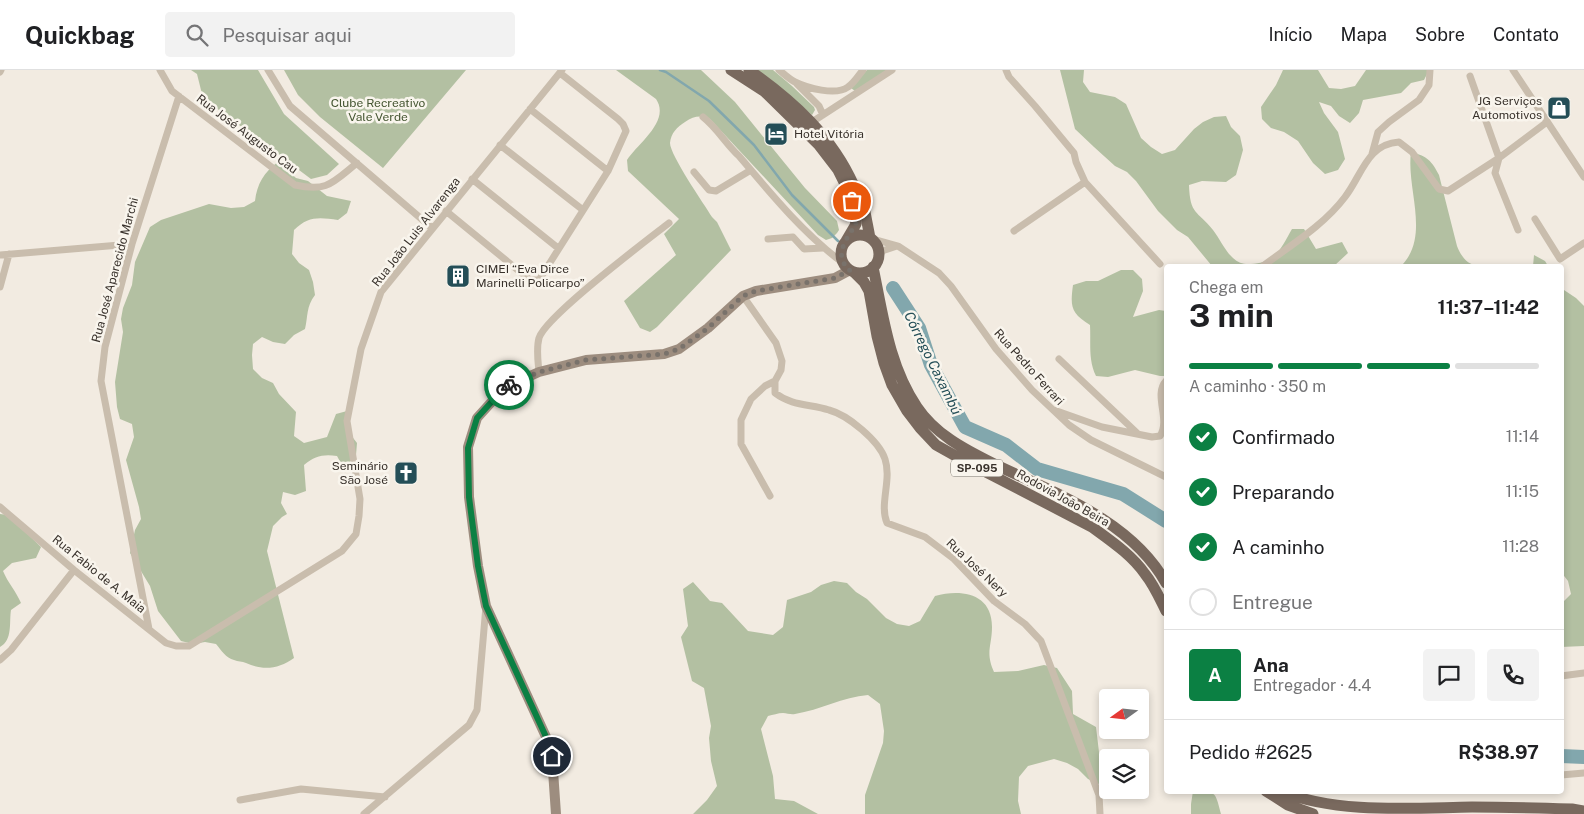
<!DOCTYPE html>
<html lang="pt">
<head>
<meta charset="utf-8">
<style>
	body { margin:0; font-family:"Public Sans",sans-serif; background:#f2f2f2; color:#202124; height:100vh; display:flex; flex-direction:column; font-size:19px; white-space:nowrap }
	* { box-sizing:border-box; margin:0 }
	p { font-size:16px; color:#757577 }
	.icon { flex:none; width:28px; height:28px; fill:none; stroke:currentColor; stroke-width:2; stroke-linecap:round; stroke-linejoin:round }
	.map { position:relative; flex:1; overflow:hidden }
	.side { position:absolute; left:1164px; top:194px; width:400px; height:530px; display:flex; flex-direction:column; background:#fff; border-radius:5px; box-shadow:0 2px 8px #0003 }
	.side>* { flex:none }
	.needle { width:32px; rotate:255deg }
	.buttons { position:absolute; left:1099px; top:619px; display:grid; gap:10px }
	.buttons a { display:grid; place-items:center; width:50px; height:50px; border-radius:5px; background:#fff; box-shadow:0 2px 8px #0003; font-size:25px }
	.pin { position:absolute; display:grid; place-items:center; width:42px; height:42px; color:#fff; margin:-21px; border:2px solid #fff; border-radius:50%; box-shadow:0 1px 5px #0007 }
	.courier { position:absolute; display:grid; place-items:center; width:50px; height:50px; margin:-25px; border:4px solid #0b8043; border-radius:50%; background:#fff; color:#222; box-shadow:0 1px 6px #0007 }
	.head em { font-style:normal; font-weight:700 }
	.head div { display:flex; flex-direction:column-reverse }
	.head { display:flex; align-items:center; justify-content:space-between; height:85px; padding:0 25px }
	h1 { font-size:32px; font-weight:700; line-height:38px }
	.bar { display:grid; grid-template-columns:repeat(4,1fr); gap:8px 5px; align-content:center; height:60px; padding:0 25px }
	.bar i { height:6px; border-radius:4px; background:#e0e0e0 }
	.bar .active { background:#0b8043 }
	.bar p { grid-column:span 4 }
	.line { display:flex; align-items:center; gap:12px; padding:0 25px; border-top:1px solid #e0e0e0 }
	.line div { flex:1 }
	.round { display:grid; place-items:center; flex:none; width:52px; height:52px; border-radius:5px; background:#f2f2f2 }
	ol { padding:0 25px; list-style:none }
	li { display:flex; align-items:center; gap:15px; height:55px }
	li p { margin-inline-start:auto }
	li .icon { padding:5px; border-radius:50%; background:#0b8043; color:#fff; stroke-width:4 }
	li:last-child { color:#757577 }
	li i { width:28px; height:28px; border:2px solid #e0e0e0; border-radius:50% }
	header { display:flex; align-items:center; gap:30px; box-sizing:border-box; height:70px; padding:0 25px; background:#fff; border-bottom:1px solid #e0e0e0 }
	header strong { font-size:24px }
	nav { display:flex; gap:28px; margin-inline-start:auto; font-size:18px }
	.search { width:350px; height:45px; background:#f2f2f2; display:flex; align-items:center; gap:12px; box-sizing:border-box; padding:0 18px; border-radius:5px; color:#757577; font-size:19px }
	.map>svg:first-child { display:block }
	.green { fill:#b3c0a2 }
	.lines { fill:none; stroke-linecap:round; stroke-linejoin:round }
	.stream { stroke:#82a7ad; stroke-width:2.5 }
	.river { stroke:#82a7ad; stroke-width:14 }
	.street { stroke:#c9bdad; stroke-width:7 }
	.secondary { stroke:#9d8d7f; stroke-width:10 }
	.primary { stroke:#79695e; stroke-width:11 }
	.done { stroke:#79726b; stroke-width:5; stroke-dasharray:0 9 }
	.route { stroke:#0b8043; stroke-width:6 }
	.labels { text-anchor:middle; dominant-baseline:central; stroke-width:5; stroke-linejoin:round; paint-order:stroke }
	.shield { fill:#f9f5ed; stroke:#726c65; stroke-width:1 }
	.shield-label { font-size:11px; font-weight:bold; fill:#38312b }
	.poi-label { font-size:12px; fill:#38312b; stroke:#f9f5ed; text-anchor:end }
	.park-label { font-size:12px; fill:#445531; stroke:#f9f5ed }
	.street-label { font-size:12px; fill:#38312b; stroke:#f9f5ed }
	.water-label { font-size:14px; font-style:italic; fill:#244e57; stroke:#f9f5ed }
</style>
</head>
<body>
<header>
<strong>Quickbag</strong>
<div class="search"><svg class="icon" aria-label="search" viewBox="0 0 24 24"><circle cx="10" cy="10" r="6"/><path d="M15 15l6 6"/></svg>Pesquisar aqui</div>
<nav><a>Início</a><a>Mapa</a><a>Sobre</a><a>Contato</a></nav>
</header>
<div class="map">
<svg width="1584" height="744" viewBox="0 0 1584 744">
	<rect width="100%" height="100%" fill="#f2ebe1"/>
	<path class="green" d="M191,0h67l26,44 55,50 -12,11 -16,4 -108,-81 -6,-24z
		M284,0h182l-83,98 -63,-51 -22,-22z
		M616,0h85l34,32 70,86 32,33 2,9 -2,3 -5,5 -6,2 -8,-5 -108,-116c-9,-4 -16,-3 -25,3 -8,5 -14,11 -15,21 0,12 34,61 42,74l5,5 14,28 -74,77 -7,5 -10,-4 -16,-27 52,-46 -12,-21 15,-15 -51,-48 -1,-11c10,-16 44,-39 29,-61z
		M758,0h15l19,16 22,21 1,3 -3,5z
		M867,0h20l-32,21 -4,-3z
		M1060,0h24l-1,12 7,10 25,5 11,7 15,34 10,9 11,7 13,-4 19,-21 9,-7 11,-5 12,-1 5,11 9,9 3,14 -7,25 -10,7 -24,-1 -13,4c1,30 8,25 24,45 7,9 12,21 20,28 5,5 12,7 18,6 25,-1 30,-16 41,-35h12l12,20 26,-7 6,11 -14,13h-122l-24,-29 -11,-7 -19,-19 -22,-30 -9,-9 -12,-6 -21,-19 -19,-18z
		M1283,0h35l11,18 12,1 14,-3 11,-16h63l-5,10 -13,3 -10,10 -38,7 -4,13 -9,10 -11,-7 -8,-10 -12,-4 5,11 14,19 7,27 -7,11 -13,4 -12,-11 -15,-22 -14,-9 -13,-4 -9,-9 -1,-12 15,-22z
		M1411,82c16,4 21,9 28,23l18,71c4,10 10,19 22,20h-78c30,-30 5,-77 10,-114z
		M278,92l18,16 12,3 19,15 24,5 -4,12 -9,7c-19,-3 -30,-4 -44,10l-2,24 7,9 10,7 4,12 2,13c-9,12 -7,21 -10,34l-11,6 -9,9 -12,-2 -11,-5 -9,7 -1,11 1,14 9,9 11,5 6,11 17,18 -2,24 10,7 23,-6 9,-23 11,-3 3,23 7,9 -2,24h-12l-6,-11c-14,-2 -22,0 -33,9l2,26 -11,4 -12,-3 -2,11 6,11 -5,3 -9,9 -6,25 27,107c-15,11 -31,13 -48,5 -4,-2 -8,-1 -12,-3 -8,-2 -13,-10 -18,-16l-11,-2 -12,2 -12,-3 -23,-30 -8,-25 -20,-33 5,-23 6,-11 -2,-12 -13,-47 8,-23 -2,-13 -12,-5 -3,-12 -2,-25 8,-50 -2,-13 2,-11 9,-23 3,-23 15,-35 11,-7 48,-16 22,4 13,-1 11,-6c2,-17 9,-29 23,-39z
		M1534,185l11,6 3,5h-15z
		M1121,200h12l9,9 1,12 -10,26 26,-7 7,1v65h-6l-25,-6 -27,7 -12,-1c-8,-17 -5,-32 -6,-51 -19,-12 -20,-18 -17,-40l13,-4h12z
		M1561,218l15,10 8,8v340l-23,1v-43l10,-10 -3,-13 -7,-9z
		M0,444l8,1 33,32 -5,11 -24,5 -9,8c5,12 13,20 18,32l-10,7c-2,12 2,30 -11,37z
		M834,511l13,2 9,9 11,7 19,19 11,6 12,2 11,-5 15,-25c26,-7 57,-3 57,31 0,19 -7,25 2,45l24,-1 26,-6 13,3 15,23 1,23 23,13 3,25 8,13v13l-6,7 -13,-6 -10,-10 -11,-6 -13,-4 -26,7 -9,11 -1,24 3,13h-156v-19l18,-52 1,-12 -4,-27 -12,-9c-25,2 -48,15 -73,19 -4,1 -8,-1 -12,-1 -5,0 -10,2 -15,3l-7,13 12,47 2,23 19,2 24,13h-125l14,-14 10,-14 -6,-25 -2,-23 2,-12 -7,-38 -12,-7 -11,-44 7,-11 -5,-37 10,-7 17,19 12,2 26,28 25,4 10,-8 4,-27 24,-8 10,-7z
		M1193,721c23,0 22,0 28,23h-30v-10z"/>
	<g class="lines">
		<path class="stream" d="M660,0l6,2 43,29 45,44 38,50 46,46"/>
		<path class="river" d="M893,218l26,40 12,37 34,62 41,18 31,24 86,25 43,27
			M1561,686l23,1"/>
		<path class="street" d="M160,0l12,21 123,94c33,7 37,-2 62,-22
			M268,0l22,36 142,122
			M779,0c5,4 10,9 16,12 12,6 41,14 53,5 6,-4 10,-11 15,-17
			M1006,0l3,7 26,29 39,47 2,9 9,20 75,82
			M1513,0l71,107
			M0,2l1,-2
			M1470,6l29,82 -4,15 23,57
			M797,14l22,22 4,9
			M530,39l78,62
			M703,47c14,11 23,27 36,39 32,38 64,77 104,107
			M812,52l80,-52
			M500,75l83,65
			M1372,84l6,-22 11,-10 30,-22 10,-15 1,-15
			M694,102l15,18 7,1 35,-21
			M472,109l86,69
			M446,141l84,69h9l69,-109 18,-40 -3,-7 -5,-5 -58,-46
			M1535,149l25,40 24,-16
			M1014,161l71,-49
			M768,169l25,-2 11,12 19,-1
			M873,169l25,7 41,27 12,13 45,63 36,41 37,35 22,15 75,37
			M879,182l18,-6
			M0,185l132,-11
			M1263,196c28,-21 61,-41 82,-69 17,-22 22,-53 54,-55l13,10 27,37 9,2 51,-33 48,-36
			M0,217l9,-33
			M743,226l33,47 6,18 -1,9 -6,11 -10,5 -14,13 -10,21v24l29,52
			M1059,289l78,74
			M539,302c-1,-11 -3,-23 0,-34 7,-22 107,-97 130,-115
			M775,311v12c17,13 35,11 54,17 19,5 50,31 56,49 7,21 -6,45 2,64l38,14 29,22 40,42 31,23 16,17 58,154 1,19
			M1054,340l48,17 50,10 8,-1c11,-17 -7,-41 6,-55
			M0,437l74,63 92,73 10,3h13l153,-95 14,-17 3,-18 1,-17 -13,-78 14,-72 20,-57 181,-222
			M149,559l-48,-248 4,-34 27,-103 47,-148
			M0,590l11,-10 63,-80
			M1561,606l23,-3
			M1561,705l23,-2
			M240,730l61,-11 84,8
			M364,744l105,-89 8,-15 9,-104"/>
		<path class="secondary" d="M556,744l-4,-58 -5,-17 -61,-133 -8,-40 -9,-69 -1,-50 9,-29 28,-31 34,-15 47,-12 78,-6 15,-5 29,-21 35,-32 13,-5 79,-13 15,-8"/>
		<path class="primary" d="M731,0l34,22 53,52 20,26 7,14 7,17 4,23 -10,17
			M749,0c44,31 83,66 105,116 4,7 8,14 10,21 2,10 4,20 6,31
			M841 184a19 19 0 1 1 38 0a19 19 0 1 1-38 0Z
			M873,197c10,48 16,99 44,140 18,27 47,42 75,56 62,30 139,57 174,120
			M854,202l10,10 5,9 8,45 7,27 8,22 15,26 13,17 16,17 25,14 131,68c19,14 40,28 53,47 9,11 15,25 21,37
			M1266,721l22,14 25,9
			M1280,721c57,23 129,17 192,16 33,0 67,1 100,2l12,2"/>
	</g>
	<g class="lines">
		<path class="done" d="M509,315l30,-13 47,-12 78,-6 15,-5 29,-21 35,-32 13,-5 79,-13 15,-8c-18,-14 -3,-32 6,-46l-4,-23"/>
		<path class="route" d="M509,315l-4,2 -28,31 -9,30 1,49 9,69 8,40 61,133 5,17"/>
	</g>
	<defs>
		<g id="shop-square" transform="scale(1.25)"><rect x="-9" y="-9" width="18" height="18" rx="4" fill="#244e57" stroke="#f9f5ed"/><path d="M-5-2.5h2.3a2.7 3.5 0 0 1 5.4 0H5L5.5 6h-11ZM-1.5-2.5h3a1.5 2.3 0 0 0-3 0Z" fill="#fff"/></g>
		<g id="hotel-square" transform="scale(1.25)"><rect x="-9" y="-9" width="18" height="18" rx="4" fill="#244e57" stroke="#f9f5ed"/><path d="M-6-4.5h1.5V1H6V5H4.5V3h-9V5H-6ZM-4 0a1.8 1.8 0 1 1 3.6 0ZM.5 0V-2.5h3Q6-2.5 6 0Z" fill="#fff"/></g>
		<g id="building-square" transform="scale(1.25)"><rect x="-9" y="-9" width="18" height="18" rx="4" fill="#244e57" stroke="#f9f5ed"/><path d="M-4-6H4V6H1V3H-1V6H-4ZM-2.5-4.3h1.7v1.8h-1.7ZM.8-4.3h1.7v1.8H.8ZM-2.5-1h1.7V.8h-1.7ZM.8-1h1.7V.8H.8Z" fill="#fff"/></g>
		<g id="church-square" transform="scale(1.25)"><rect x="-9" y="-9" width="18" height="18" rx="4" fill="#244e57" stroke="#f9f5ed"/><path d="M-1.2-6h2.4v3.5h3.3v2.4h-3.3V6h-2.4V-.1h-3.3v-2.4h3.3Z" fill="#fff"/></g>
	</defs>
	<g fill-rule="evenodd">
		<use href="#shop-square" x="1559" y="38"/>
		<use href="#hotel-square" x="776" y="64"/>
		<use href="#building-square" x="458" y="206"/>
		<use href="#church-square" x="406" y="403"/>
	</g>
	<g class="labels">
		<rect class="shield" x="951" y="389.5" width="52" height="17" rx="4"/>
		<g class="shield-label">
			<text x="977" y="398">SP-095</text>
		</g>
		<g class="poi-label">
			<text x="1542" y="31">JG Serviços<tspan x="1542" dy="14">Automotivos</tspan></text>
			<text x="794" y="64" text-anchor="start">Hotel Vitória</text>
			<text x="476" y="199" text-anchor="start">CIMEI “Eva Dirce<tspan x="476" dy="14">Marinelli Policarpo”</tspan></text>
			<text x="388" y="396">Seminário<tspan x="388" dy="14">São José</tspan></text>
		</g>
		<g class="park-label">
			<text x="378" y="33">Clube Recreativo<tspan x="378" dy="14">Vale Verde</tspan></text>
		</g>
		<g class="street-label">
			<text transform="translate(247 64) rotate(37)">Rua José Augusto Cau</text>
			<text transform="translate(416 162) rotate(-52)">Rua João Luis Alvarenga</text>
			<text transform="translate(115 200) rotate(-75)">Rua José Aparecido Marchi</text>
			<text transform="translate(1029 297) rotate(48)">Rua Pedro Ferrari</text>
			<text transform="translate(1063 428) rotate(29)">Rodovia João Beira</text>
			<text transform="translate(977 498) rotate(43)">Rua José Nery</text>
			<text transform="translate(99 504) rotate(39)">Rua Fabio de A. Maia</text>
		</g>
		<g class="water-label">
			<text transform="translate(933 293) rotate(64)">Córrego Caxambú</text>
		</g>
	</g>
</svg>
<div class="buttons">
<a><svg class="needle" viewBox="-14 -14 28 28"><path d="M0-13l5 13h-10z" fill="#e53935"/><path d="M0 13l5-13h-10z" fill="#757577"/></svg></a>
<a><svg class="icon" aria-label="layers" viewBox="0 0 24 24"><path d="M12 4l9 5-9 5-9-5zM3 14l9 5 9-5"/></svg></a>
</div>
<div class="pin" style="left:852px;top:131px;background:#ea580c"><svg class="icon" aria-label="bag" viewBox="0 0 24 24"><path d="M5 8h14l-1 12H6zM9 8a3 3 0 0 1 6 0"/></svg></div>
<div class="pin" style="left:552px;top:686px;background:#1f2937"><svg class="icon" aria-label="home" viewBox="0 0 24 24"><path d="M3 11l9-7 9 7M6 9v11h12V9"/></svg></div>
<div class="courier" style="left:509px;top:315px"><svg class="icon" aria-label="bike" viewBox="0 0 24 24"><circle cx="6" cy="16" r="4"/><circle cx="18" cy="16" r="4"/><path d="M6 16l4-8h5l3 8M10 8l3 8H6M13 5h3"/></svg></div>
<section class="side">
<div class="head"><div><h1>3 min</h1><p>Chega em</p></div><em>11:37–11:42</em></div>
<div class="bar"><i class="active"></i><i class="active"></i><i class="active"></i><i></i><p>A caminho · 350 m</p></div>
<ol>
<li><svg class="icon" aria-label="check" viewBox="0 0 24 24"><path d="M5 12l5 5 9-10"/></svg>Confirmado<p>11:14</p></li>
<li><svg class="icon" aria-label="check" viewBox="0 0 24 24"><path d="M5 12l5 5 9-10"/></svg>Preparando<p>11:15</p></li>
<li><svg class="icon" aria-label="check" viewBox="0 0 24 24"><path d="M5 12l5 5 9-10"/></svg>A caminho<p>11:28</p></li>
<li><i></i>Entregue</li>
</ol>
<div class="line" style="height:90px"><b class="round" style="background:#0b8043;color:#fff">A</b><div><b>Ana</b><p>Entregador · 4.4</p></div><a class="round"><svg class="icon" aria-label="chat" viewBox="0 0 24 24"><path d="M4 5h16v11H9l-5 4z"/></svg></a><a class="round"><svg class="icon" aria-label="phone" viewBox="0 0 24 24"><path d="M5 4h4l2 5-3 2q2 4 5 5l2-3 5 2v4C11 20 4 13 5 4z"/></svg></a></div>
<div class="line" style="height:65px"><div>Pedido #2625</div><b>R$38.97</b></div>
</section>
</div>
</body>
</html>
